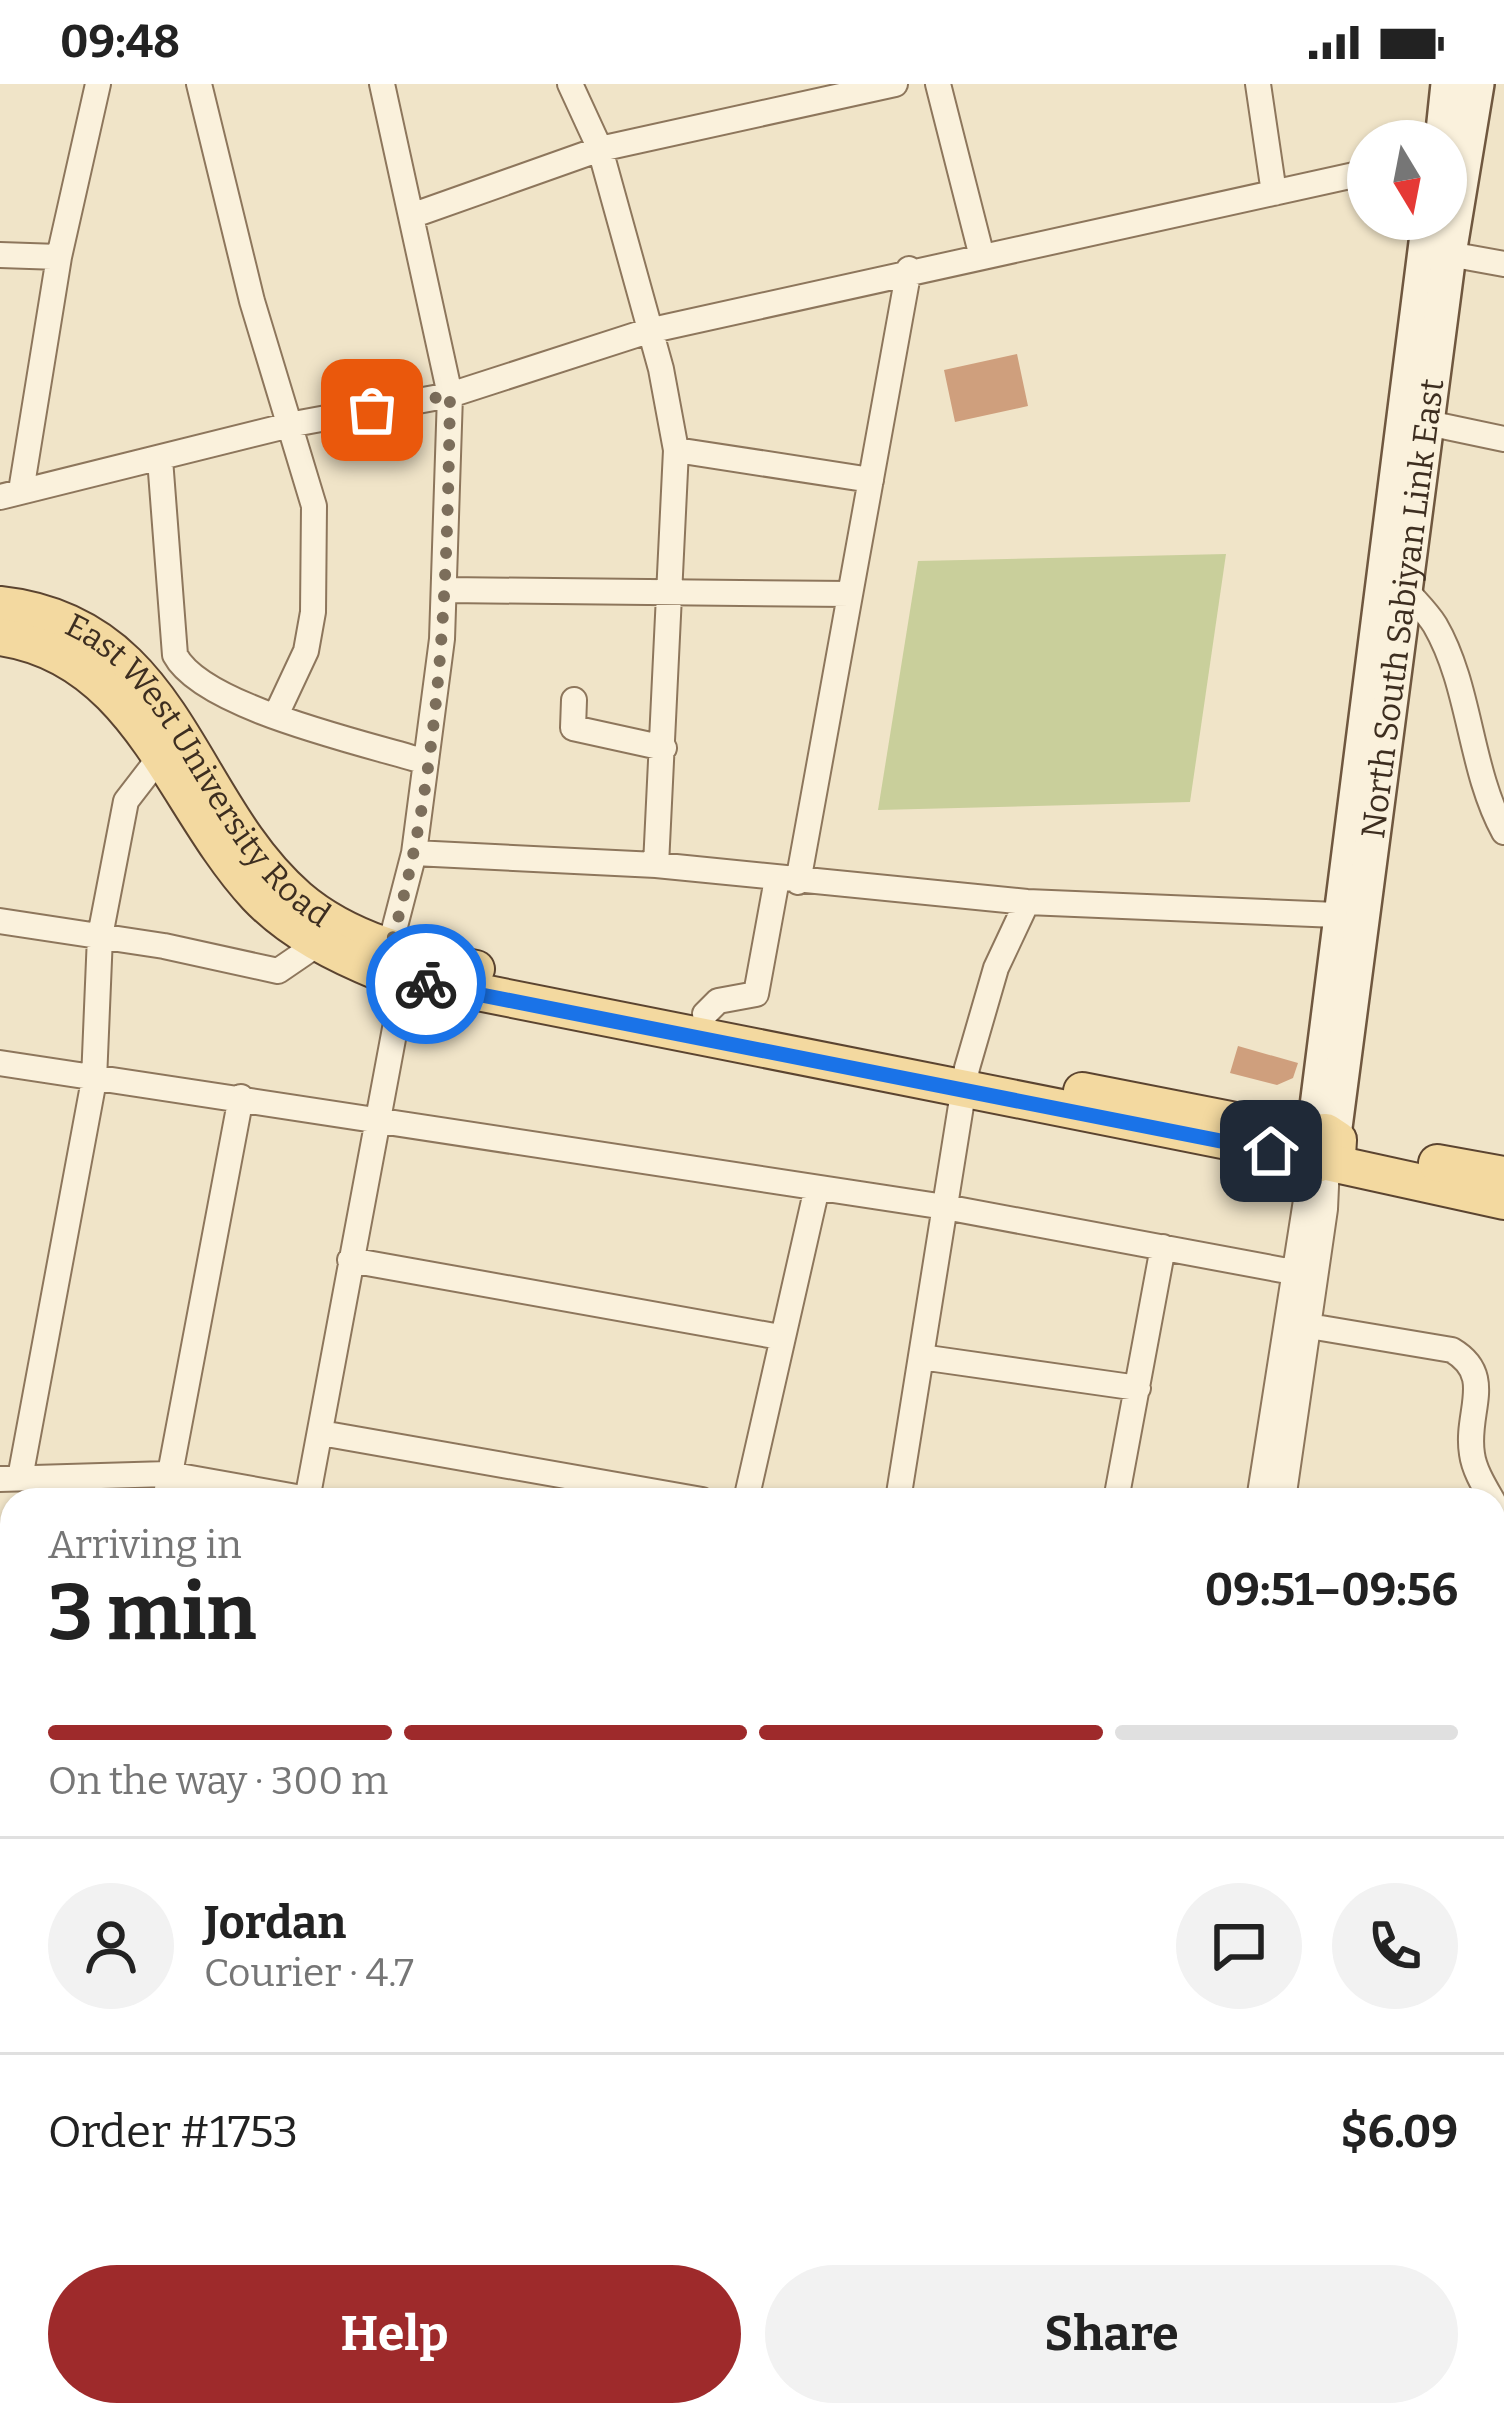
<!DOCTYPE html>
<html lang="en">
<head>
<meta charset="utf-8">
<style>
	body { margin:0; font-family:Bitter,serif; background:#f2f2f2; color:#222; height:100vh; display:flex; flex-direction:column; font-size:45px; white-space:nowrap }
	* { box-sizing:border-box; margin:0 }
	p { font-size:39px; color:#767676 }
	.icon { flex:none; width:66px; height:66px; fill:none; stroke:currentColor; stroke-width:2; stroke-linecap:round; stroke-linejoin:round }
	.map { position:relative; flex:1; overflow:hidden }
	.panel { position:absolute; left:0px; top:1404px; width:1506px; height:939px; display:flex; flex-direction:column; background:#fff; border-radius:36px 36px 0 0; box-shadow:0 3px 9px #0004 }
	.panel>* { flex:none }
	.needle { width:78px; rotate:170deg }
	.buttons { position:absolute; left:1347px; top:36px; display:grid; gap:24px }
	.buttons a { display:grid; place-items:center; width:120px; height:120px; border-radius:50%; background:#fff; box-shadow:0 3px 9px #0004; font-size:60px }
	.pin { position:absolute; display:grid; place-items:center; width:102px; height:102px; color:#fff; margin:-51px; border-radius:24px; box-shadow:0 6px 18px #0006 }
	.courier { position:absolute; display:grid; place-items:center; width:120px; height:120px; margin:-60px; border:9px solid #1a73e8; border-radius:50%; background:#fff; color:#222; box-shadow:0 3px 15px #0007 }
	.head em { font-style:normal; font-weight:700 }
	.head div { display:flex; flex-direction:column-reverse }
	.head { display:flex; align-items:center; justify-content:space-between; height:204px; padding:0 48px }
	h1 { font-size:78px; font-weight:700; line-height:90px }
	.bar { display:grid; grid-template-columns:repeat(4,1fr); gap:18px 12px; align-content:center; height:144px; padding:0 48px }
	.bar i { height:15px; border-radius:9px; background:#e0e0e0 }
	.bar .selected { background:#9e2a2b }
	.bar p { grid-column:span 4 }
	.line { display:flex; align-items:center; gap:30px; padding:0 48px; border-top:3px solid #e0e0e0 }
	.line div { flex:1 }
	.round { display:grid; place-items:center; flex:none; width:126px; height:126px; border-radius:63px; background:#f2f2f2 }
	.button { display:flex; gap:24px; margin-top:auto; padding:24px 48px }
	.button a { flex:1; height:138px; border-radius:72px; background:#9e2a2b; color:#fff; font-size:48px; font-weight:700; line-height:138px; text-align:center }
	.button a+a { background:#f2f2f2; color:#222 }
	.status { display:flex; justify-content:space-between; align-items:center; height:84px; padding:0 60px; background:#fff; direction:ltr }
	.status svg { height:33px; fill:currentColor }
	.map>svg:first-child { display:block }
	.green { fill:#c9cf9b }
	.building { fill:#cf9f7d }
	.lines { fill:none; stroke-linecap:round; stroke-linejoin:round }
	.street-casing { stroke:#8d765c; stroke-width:28 }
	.secondary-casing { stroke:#6f573f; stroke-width:38 }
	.primary-casing { stroke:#5b4430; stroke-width:40 }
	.street { stroke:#faf1dc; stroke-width:24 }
	.secondary { stroke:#faf1dc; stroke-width:33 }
	.primary { stroke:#f3d9a0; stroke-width:36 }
	.done { stroke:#7c6e5b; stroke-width:12; stroke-dasharray:0 21.6 }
	.route { stroke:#1a73e8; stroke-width:15 }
	.labels { text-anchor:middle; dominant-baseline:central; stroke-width:12; stroke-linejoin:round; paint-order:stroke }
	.street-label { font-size:33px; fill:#3d2e20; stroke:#f7eed8 }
</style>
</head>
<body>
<div class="status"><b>09:48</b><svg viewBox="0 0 49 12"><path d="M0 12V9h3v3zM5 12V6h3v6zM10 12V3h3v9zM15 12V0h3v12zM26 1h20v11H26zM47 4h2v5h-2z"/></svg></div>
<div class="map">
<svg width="1504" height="2342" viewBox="0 0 1504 2342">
	<rect width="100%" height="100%" fill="#f0e4c8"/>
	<path class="green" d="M1226,470l-36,248 -312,8 40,-249z"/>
	<path class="building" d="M1017,270l11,52 -73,16 -11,-52z
		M1238,962l60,17 -5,15 -16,7 -47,-12z"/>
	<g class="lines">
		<g class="street-casing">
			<path id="street" d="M199,0l53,217 62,205 -1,106 -7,39 -30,64
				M382,0l68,311 -8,244 -28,214 -27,104
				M570,0l30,65 61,220 15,81 -20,415
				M938,0l43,169
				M1258,0l16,109
				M411,132l189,-67 295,-65
				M1449,170l55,10
				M0,171l59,2
				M1428,339l76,16
				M676,366l195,30
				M160,375l15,196c28,53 190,88 251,107
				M21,407l38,-234 39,-173
				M0,413l294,-73 156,-29 198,-64 720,-159
				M1404,504c10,12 23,24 31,37 36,62 34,143 69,207
				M446,506l404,4
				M574,616l-1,28 91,20
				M414,769l242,12 371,37 310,13
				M798,798l111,-613
				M0,837l164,25 114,25 41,-28
				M705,930l13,-13 38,-7 21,-115
				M0,979l945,144 348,65
				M350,1176l430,77
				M1309,1242l143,24c44,26 13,62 20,104 3,23 23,47 32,69
				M921,1273l217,31
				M321,1349l381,67
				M20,1394l74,-398 6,-144 26,-135 34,-44
				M0,1395l168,-5 145,26
				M165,1416l76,-403
				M307,1416l97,-520
				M746,1416l70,-308
				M898,1416l69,-432 29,-100 31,-66
				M1116,1416l47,-253
				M1259,1416l53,-338
				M1283,1416l42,-291 2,-45
				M0,1527l12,-38
				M0,1625l12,14
				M1494,1707l10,2
				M1504,1763v30
				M4,1770l8,-11
				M1504,1837l-4,70 4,58
				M0,1870l12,-3
				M1494,2052l10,-1
				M0,2168l12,-3
				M126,2331l3,11
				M191,2331l1,11
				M1283,2331l5,11
				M717,2342l17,-11"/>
		</g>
		<g class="secondary-casing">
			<g id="secondary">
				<path d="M1442,57l6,-57"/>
				<path d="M1315,1038l114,-903"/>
				<path id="s1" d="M1334,1051l115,-881 28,-170"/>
			</g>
		</g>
		<g class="primary-casing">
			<g id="primary">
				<path id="s2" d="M0,521c177,19 186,196 298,293 50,43 115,58 178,71"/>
				<path d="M0,553c139,20 173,169 257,259 34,36 81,59 125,77l926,184 9,7 20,-8 1,-16 -12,-8 -15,1 -3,24"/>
				<path d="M1082,1007l200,39"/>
				<path d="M1331,1079l173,38"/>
				<path d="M1437,1079l67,12"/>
			</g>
		</g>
		<use href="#street" class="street"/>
		<use href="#secondary" class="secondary"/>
		<use href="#primary" class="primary"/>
	</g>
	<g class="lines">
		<path class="done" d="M372,326l78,-15c-3,193 -8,393 -68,578l44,11"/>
		<path class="route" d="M426,900l845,167"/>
	</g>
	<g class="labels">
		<g class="street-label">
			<text stroke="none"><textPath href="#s1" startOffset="531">North South Sabiyan Link East</textPath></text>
			<text stroke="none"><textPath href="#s2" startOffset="270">East West University Road</textPath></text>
		</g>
	</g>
</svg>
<div class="buttons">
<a><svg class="needle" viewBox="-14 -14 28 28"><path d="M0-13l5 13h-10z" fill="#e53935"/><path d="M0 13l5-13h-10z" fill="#767676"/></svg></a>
</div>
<div class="pin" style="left:372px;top:326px;background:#ea580c"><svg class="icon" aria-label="bag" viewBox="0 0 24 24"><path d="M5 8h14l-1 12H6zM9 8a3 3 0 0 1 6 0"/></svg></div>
<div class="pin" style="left:1271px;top:1067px;background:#1f2937"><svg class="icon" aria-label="home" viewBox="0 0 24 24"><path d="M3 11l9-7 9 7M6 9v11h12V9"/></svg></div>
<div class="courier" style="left:426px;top:900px"><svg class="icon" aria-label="bike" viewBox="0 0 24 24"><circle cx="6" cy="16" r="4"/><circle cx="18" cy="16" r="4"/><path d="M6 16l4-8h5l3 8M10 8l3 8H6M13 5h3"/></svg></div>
<section class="panel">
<div class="head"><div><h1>3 min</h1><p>Arriving in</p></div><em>09:51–09:56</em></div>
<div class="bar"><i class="selected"></i><i class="selected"></i><i class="selected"></i><i></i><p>On the way · 300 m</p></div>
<div class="line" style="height:216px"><a class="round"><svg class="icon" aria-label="person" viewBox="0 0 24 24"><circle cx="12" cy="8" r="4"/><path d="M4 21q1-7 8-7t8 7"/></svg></a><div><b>Jordan</b><p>Courier · 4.7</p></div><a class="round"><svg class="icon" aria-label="chat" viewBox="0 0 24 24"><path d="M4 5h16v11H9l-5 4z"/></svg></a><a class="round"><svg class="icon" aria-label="phone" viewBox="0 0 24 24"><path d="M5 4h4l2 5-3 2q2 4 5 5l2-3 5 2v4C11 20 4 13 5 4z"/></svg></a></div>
<div class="line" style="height:156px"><div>Order #1753</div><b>$6.09</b></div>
<div class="button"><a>Help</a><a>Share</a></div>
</section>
</div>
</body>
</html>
